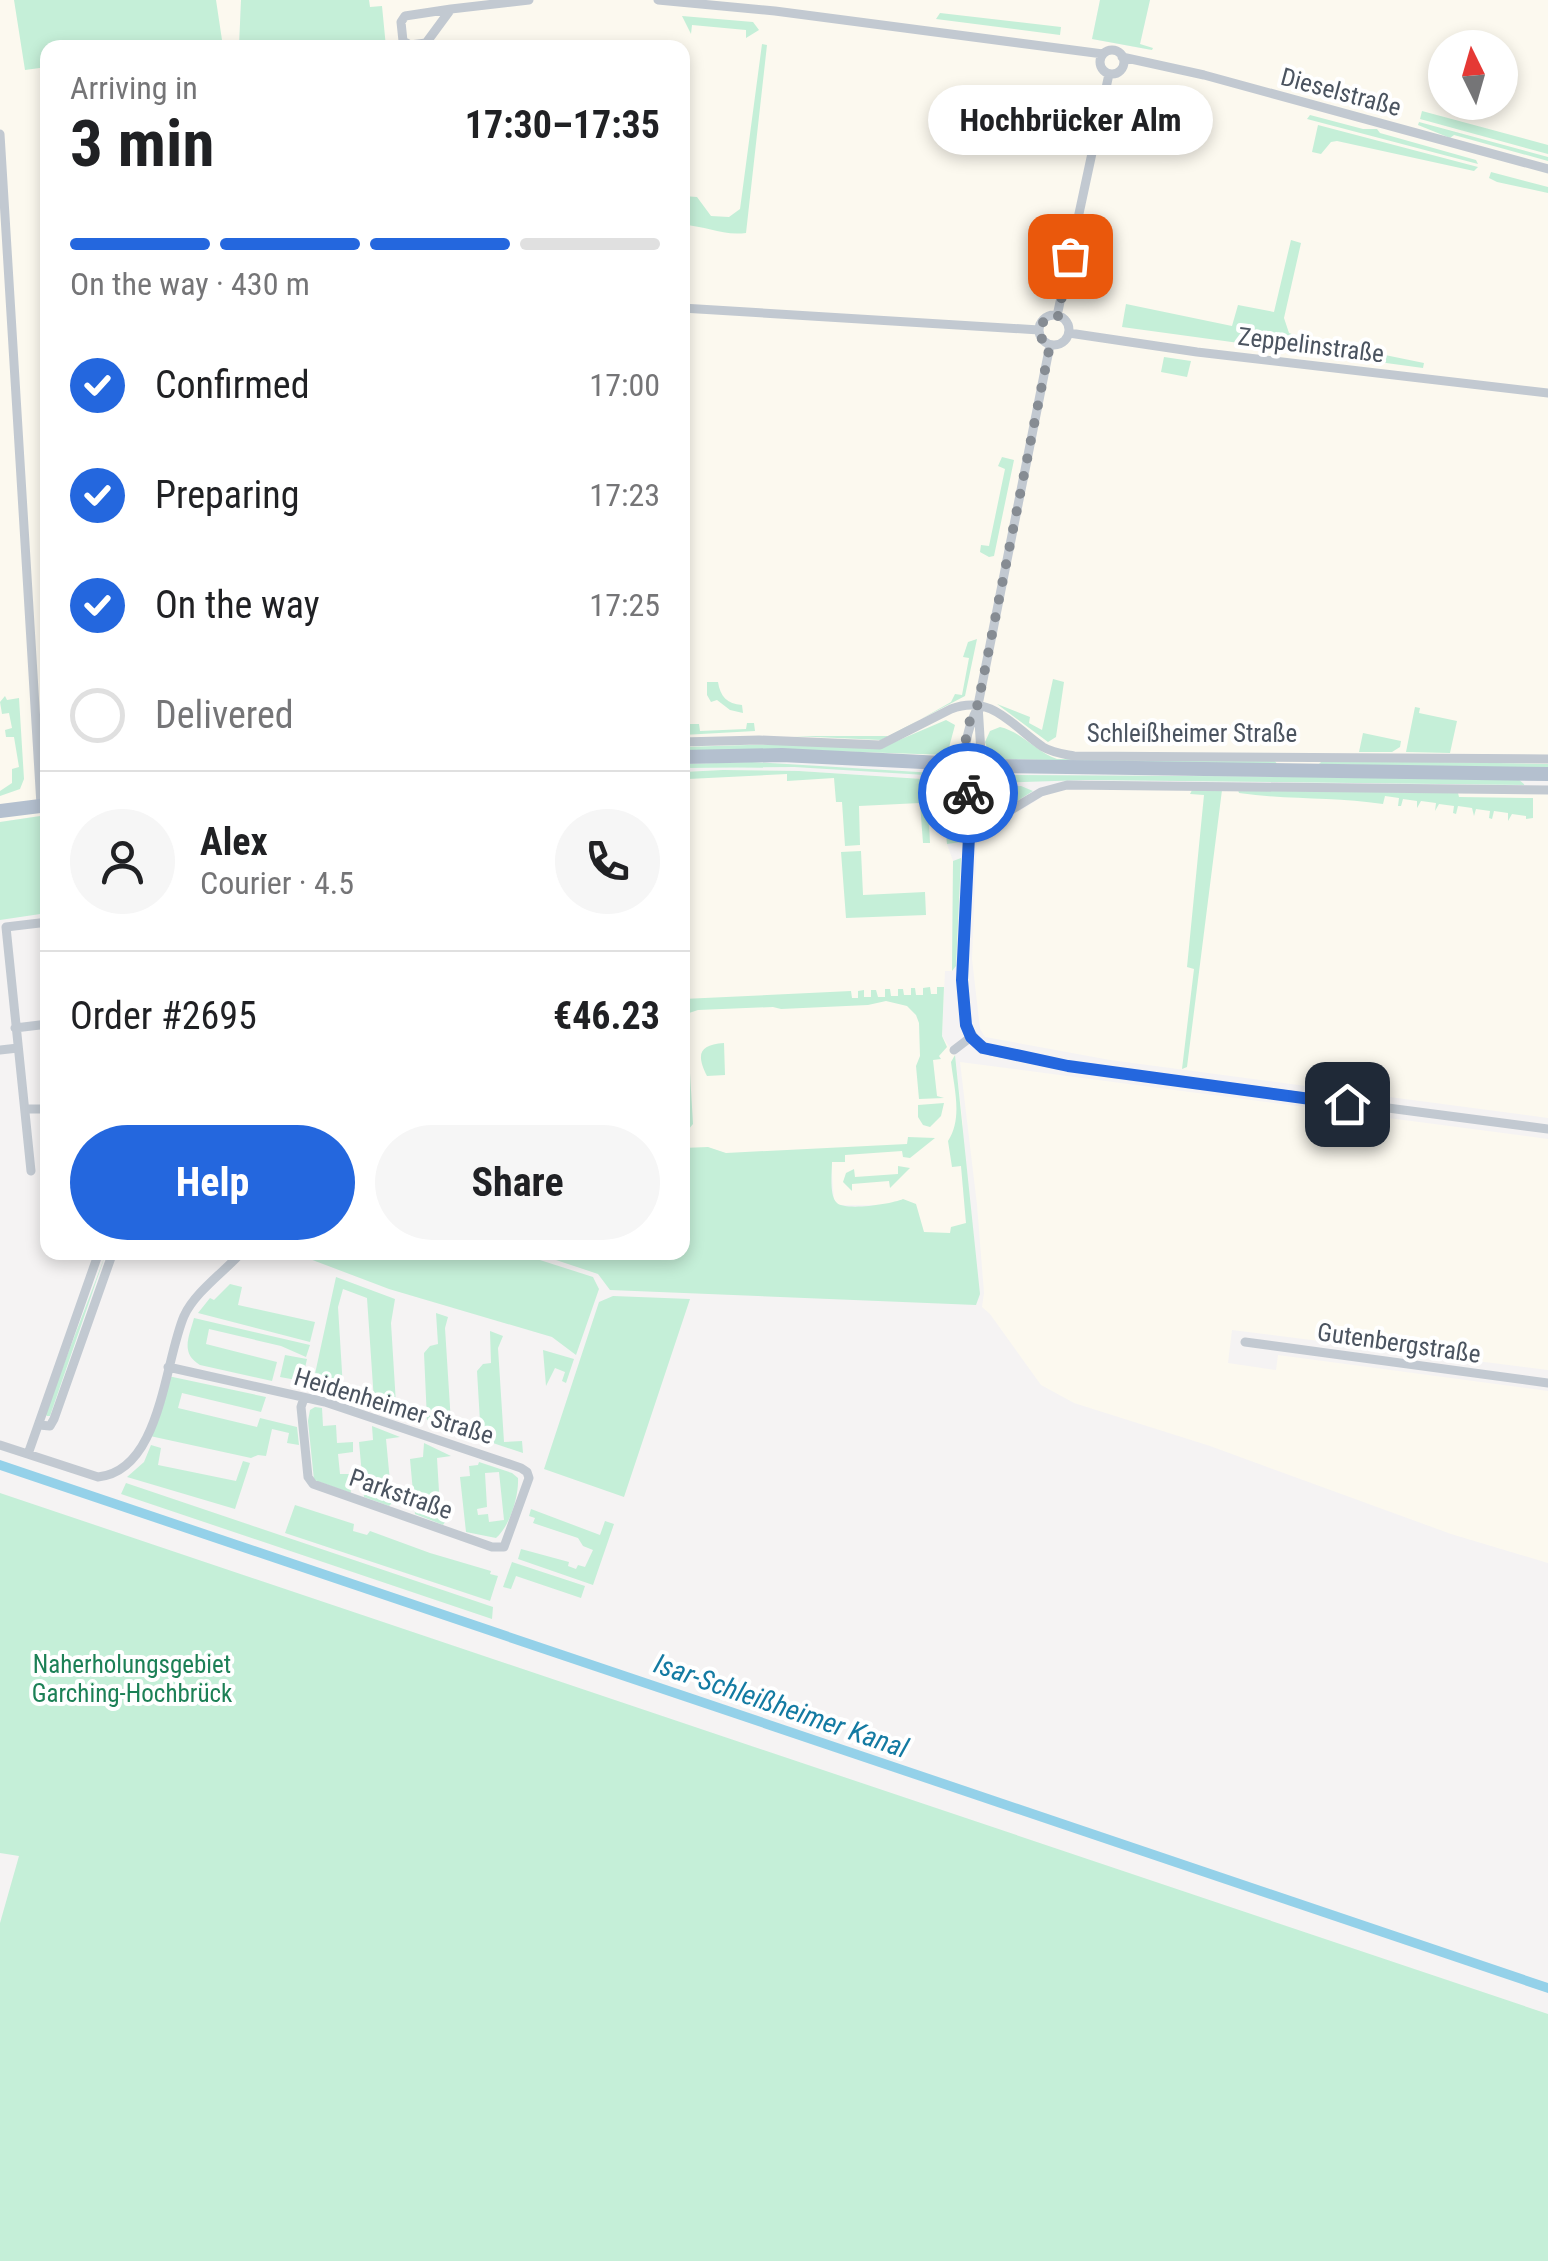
<!DOCTYPE html>
<html lang="en">
<head>
<meta charset="utf-8">
<style>
	body { margin:0; font-family:"Roboto Condensed",sans-serif; background:#f6f6f6; color:#202124; height:100vh; display:flex; flex-direction:column; font-size:38px; white-space:nowrap }
	* { box-sizing:border-box; margin:0 }
	p { font-size:32px; color:#757577 }
	.icon { flex:none; width:55px; height:55px; fill:none; stroke:currentColor; stroke-width:2; stroke-linecap:round; stroke-linejoin:round }
	.map { position:relative; flex:1; overflow:hidden }
	.drawer { position:absolute; left:40px; top:40px; width:650px; height:1220px; display:flex; flex-direction:column; background:#fff; border-radius:20px; box-shadow:0 5px 15px #0003 }
	.drawer>* { flex:none }
	.needle { width:65px; rotate:355deg }
	.tools { position:absolute; left:1428px; top:30px; display:grid; gap:20px }
	.tools a { display:grid; place-items:center; width:90px; height:90px; border-radius:50%; background:#fff; box-shadow:0 5px 15px #0003; font-size:50px }
	.pin { position:absolute; display:grid; place-items:center; width:85px; height:85px; color:#fff; margin:-42px; border-radius:20px; box-shadow:0 5px 15px #0006 }
	.courier { position:absolute; display:grid; place-items:center; width:100px; height:100px; margin:-50px; border:8px solid #2467de; border-radius:50%; background:#fff; color:#222; box-shadow:0 2px 12px #0007 }
	.bubble { position:absolute; height:70px; border-radius:35px; background:#fff; box-shadow:0 5px 15px #0003; font-size:32px; font-weight:700; line-height:70px; text-align:center }
	.overview em { font-style:normal; font-weight:700 }
	.overview div { display:flex; flex-direction:column-reverse }
	.overview { display:flex; align-items:center; justify-content:space-between; height:170px; padding:0 30px }
	h1 { font-size:65px; font-weight:700; line-height:75px }
	.bar { display:grid; grid-template-columns:repeat(4,1fr); gap:15px 10px; align-content:center; height:120px; padding:0 30px }
	.bar i { height:12px; border-radius:8px; background:#e0e0e0 }
	.bar .selected { background:#2467de }
	.bar p { grid-column:span 4 }
	.line { display:flex; align-items:center; gap:25px; padding:0 30px; border-top:2px solid #e0e0e0 }
	.line div { flex:1 }
	.round { display:grid; place-items:center; flex:none; width:105px; height:105px; border-radius:52px; background:#f6f6f6 }
	ol { padding:0 30px; list-style:none }
	li { display:flex; align-items:center; gap:30px; height:110px }
	li p { margin-inline-start:auto }
	li .icon { padding:10px; border-radius:50%; background:#2467de; color:#fff; stroke-width:4 }
	li:last-child { color:#757577 }
	li i { width:55px; height:55px; border:5px solid #e0e0e0; border-radius:50% }
	.button { display:flex; gap:20px; margin-top:auto; padding:20px 30px }
	.button a { flex:1; height:115px; border-radius:60px; background:#2467de; color:#fff; font-size:40px; font-weight:700; line-height:115px; text-align:center }
	.button a+a { background:#f6f6f6; color:#202124 }
	.map>svg:first-child { display:block }
	.commercial { fill:#fcf9ef; fill-rule:evenodd }
	.green { fill:#c5efd8; fill-rule:evenodd }
	.water { fill:#94d1e9 }
	.lines { fill:none; stroke-linecap:round; stroke-linejoin:round }
	.minor { stroke:#c2c9d1; stroke-width:9 }
	.primary { stroke:#b4c0cf; stroke-width:14 }
	.done { stroke:#868c93; stroke-width:10; stroke-dasharray:0 18 }
	.route { stroke:#2467de; stroke-width:12 }
	.labels { text-anchor:middle; dominant-baseline:central; stroke-width:8; stroke-linejoin:round; paint-order:stroke }
	.street-label { font-size:25px; fill:#4b5460; stroke:#fff }
	.park-label { font-size:25px; fill:#1c8056; stroke:#fff }
	.water-label { font-size:28px; font-style:italic; fill:#137aa2; stroke:#fff }
</style>
</head>
<body>
<div class="map">
<svg width="1548" height="2261" viewBox="0 0 1548 2261">
	<rect width="100%" height="100%" fill="#f5f3f3"/>
	<path class="commercial" d="M0,0h241l-2,47 -191,1 -1,767 -47,7z
		M369,0h731l-8,39 59,11 -11,-5 10,-45h398v776l-865,-19 -1,-709 -308,-1zM1445,48h55v54h-55z
		M723,770l76,1 142,9 6,64 6,17 -1,110h-7l-3,65 13,19 8,70 -10,42 8,-1 5,58 -16,9h-26l-8,-28h-78l-4,-6 -3,-37 -148,-2v-388z
		M1090,789l458,5v324l-438,-58 -125,-23 -5,-8 -8,-70 5,-121 76,-48z
		M960,1062l588,77v231l-316,-40 -4,33 48,7 2,-15 270,36v172l-97,-29 -241,-88 -136,-43 -33,-18 -51,-71 -8,-7 2,-14 -7,-88z"/>
	<path class="green" d="M14,0h202l6,40 -47,7 -127,1 -1,19 -22,3z
		M241,0h128l1,7 12,-1 4,41h-147z
		M1100,0h50l-10,44 13,4 -1,2 -60,-11z
		M940,13l121,14 -1,8 -124,-16z
		M682,16l71,6 6,8 -13,8v-8l-54,-5 -1,9z
		M762,44l5,1 -21,188c-24,3 -39,-7 -63,-8v-29l14,1 14,19 18,1 11,-8z
		M1422,111l126,34v9l-128,-35z
		M1310,115l53,14h14l3,4 96,27 2,4 -171,-45z
		M1419,122l129,35v4l-94,-26 -4,3 -32,-13z
		M1318,125l160,42 -4,4 -137,-30 -6,1 -10,12 -9,-2z
		M1491,172l57,15v6l-51,-11 -8,-4z
		M1291,240l10,3 -17,75 5,15 13,5 122,25 -1,5 -301,-41 4,-23 106,22 6,-21 36,7z
		M1164,357l27,4 -4,16 -26,-5z
		M1002,457l12,3 -20,96 -5,1 -9,-5 1,-7 8,1 16,-77 -7,-3z
		M977,639l-12,57 -84,44 -87,-4h97l60,-34 4,-8 7,1 7,-37 -6,-1 5,-15z
		M1053,679l11,3 -8,55 -8,5 -51,-38 33,13 -1,6 13,7z
		M707,682h11c2,14 9,22 24,23l1,8 -13,-3 -13,-10 -6,2 -4,-7z
		M5,696l2,4 12,-2 5,81 -4,10 -20,7v-5l12,-8v-14l7,-2 -5,-30h-8l-1,-7 7,-2 -3,-15 -7,1 -2,-12z
		M1415,707l5,1 -1,5 38,8 -7,32 -44,-1z
		M946,720l9,5 -8,30 -146,-5 -118,2v-5l101,-3 94,5z
		M747,723h7l1,8 -72,4v-11h16l1,7 46,-2z
		M1000,727c22,5 36,25 57,32l217,1 4,5 -278,-6 -12,-8 -3,-9 5,-11z
		M1363,733l38,8 -1,6 -8,5h-33z
		M1323,760l225,4v5l-229,-5z
		M752,762l199,12 7,3 -164,-10 -111,1 -1,-4z
		M723,770l76,1 139,9 1,22 -11,1 2,40h-7l-3,-40 -61,3 1,39 -15,1 -3,-44h-6l-2,-24 -47,3v-7l-99,5v11l-3,1 -2,-19z
		M1003,775l514,3 8,7 -439,-5 -98,3z
		M941,780l21,3 -1,59 -14,2z
		M1021,786l12,5 -22,14 -14,1 -9,-9 -1,-10z
		M1192,790h30l-35,277 -5,2 12,-100 -7,-2 17,-172 -14,-1z
		M1238,790l220,3 1,4 74,1v20l-7,1v-3l-14,-2 -4,7v-8l-14,-2 -2,8 -3,-1 1,-7 -14,-2 -2,7 -2,-8 -14,-2 -2,8 -3,-1 1,-7 -15,-2 -4,7 1,-8 -15,-2 -4,7v-7l-14,-2 -2,7h-3l1,-8 -14,-2 -2,8c-48,-7 -96,-4 -144,-11z
		M47,815v98l-47,7v-98z
		M861,851l2,44 62,-3 1,23 -80,3 -5,-66z
		M961,858l-5,108 -4,5 1,-110z
		M930,987l1,7h6v-7h7l-2,49 5,11 -8,9 2,3 -8,1 4,36 7,2 -25,1 -3,-33 4,-10 -1,-33 -3,-8 -9,-9 -21,-5 -18,4 -87,4 -8,-2 -75,3 -15,5v-16l168,-8 1,7h6v-7l6,-1v7h7v-7h5l2,7h7v-8h5l1,7h7v-7h5l1,6h7v-7h4l1,7h7v-7z
		M683,1034l5,5 5,85 -10,12z
		M724,1043l1,32 -18,1c-11,-22 -8,-31 17,-33z
		M955,1055l25,239 -4,11 -366,-15 -12,-16 -63,-21 147,-1 1,-104 25,-1 18,6 181,-9 1,-7 27,1 -25,20 -7,-1 -1,-6 -57,4v7h-13c0,10 -3,34 5,41 9,8 55,1 66,-4l13,5 8,28 26,1 1,-6 15,-4 -5,-57 -9,1 -4,-26c15,-23 6,-53 3,-79z
		M944,1103l-3,13 -11,11 -7,-2 -5,-8v-12z
		M898,1166l12,2 -20,20 -1,-7 -37,3v7l-9,-9 3,-9 8,-4 1,8 43,-3z
		M106,1253l-56,163h-3l-2,-2z
		M294,1253h224l75,24 6,12 -23,66 -24,-18 -163,-48z
		M336,1277l59,22 -4,24 5,81h18l1,11 -41,-14 -7,-103 -24,-9 -5,18 5,81h17v9l-47,-14z
		M230,1284l12,3 -4,18 77,17 -5,20 -112,-29 12,-15 4,2z
		M613,1296l77,3 -66,198 -80,-28 55,-167z
		M436,1313l12,4 -3,11 6,95 18,-1 1,13 -43,-15 -3,-67 6,-7 8,-2z
		M194,1318l116,27 -4,12 -25,-11 -72,-17 -3,15 71,18 -5,19 -72,-16c-20,-12 -11,-28 -6,-47z
		M490,1331l13,5 -5,12 6,94 18,-1 1,12 -42,-14 -4,-68 6,-7 8,-1z
		M543,1350l31,9 -8,24 -4,-2 3,-9 -10,-4 -9,18z
		M285,1355l22,4 -5,22 -22,-4z
		M168,1376l98,21 -5,15 -79,-19 -4,15 79,19 3,-9 37,9 2,18 -12,-2 2,-10 -17,-4 -6,27 -8,-1 -7,3 -101,-22z
		M315,1407l7,1 1,18 13,-1 1,18 16,-1v10l-15,2 2,20h9l2,19 -37,-13 -6,-59 2,-11z
		M372,1426l28,11 -14,2 6,64 -3,3 -25,-9 -5,-55 14,-2z
		M424,1443l27,13 -14,2 3,50h3l2,14 -2,3 -28,-11 -5,-55 13,-2z
		M151,1445l10,3 -3,17 78,16 7,-20 7,2 -15,46 -108,-32 17,-15z
		M479,1462l33,11 6,5c1,18 -8,48 -22,60l-30,-6 -6,-55 10,-1 -1,-10 9,-1zM499,1472l5,48 -15,2 -1,-8 -10,1 -1,-6 10,-2 -2,-34z
		M126,1483l367,124 -1,12 -371,-125z
		M0,1493l1548,521v247h-1548v-338l19,-67 -19,-3z
		M295,1505l59,19 -1,7 14,4 3,-4 60,22 61,18 -1,3 8,2 -8,25 -205,-68z
		M531,1509l69,26 5,-14 9,3 -21,61 -75,-26 3,-10 48,13 -1,4 8,3 2,-4 7,2 8,-17 -10,-4 -5,-8 -45,-15 2,-5 -6,-2z
		M512,1562l73,24 -4,12 -65,-22 -5,13 -8,-2z"/>
	<path class="water" d="M0,1460l1548,523v10l-1548,-523z"/>
	<g class="lines">
		<path class="minor" d="M658,0l117,11 328,43
			M451,9l-25,34 -16,2 -7,-4 -2,-19 4,-6z
			M451,9l78,-9
			M1100 62a12 12 0 1 1 24 0a12 12 0 1 1-24 0Z
			M1122,57l82,18 344,94
			M0,134l41,671
			M682,308l357,22
			M1039 330a15 15 0 1 1 30 0a15 15 0 1 1-30 0Z
			M1057,316l52,-242
			M1069,333l128,19 351,41
			M1050,345l-72,360 5,80 -14,51 -7,144 4,45 12,19 13,7 78,15 479,63
			M682,742l77,-2 121,5 71,-36c41,-16 62,18 92,38 10,6 21,7 31,9l474,3
			M981,801l20,15 40,-24 26,-7 481,5
			M972,820c-10,-35 -12,-79 5,-111
			M973,822l13,2 15,-8
			M15,1028l33,-4
			M0,1050l18,-2
			M954,1050l17,-13
			M25,1109h23
			M31,1171l-25,-244 42,-5
			M1245,1342l303,41
			M168,1367l157,35 196,66 6,4 2,6 -25,69h-12l-179,-63 -5,-7 -7,-70 3,-9
			M39,1425l11,1 4,-7 59,-167
			M0,1445l98,32c63,-6 66,-114 86,-161 11,-24 40,-44 58,-64
			M28,1454l71,-202"/>
		<path class="primary" d="M682,757l100,-2 221,11 545,8
			M0,811l48,-6"/>
	</g>
	<g class="lines">
		<path class="done" d="M968,793l-3,-50 5,-23 8,-16 72,-359 -9,-7 -1,-12 8,-10h10l12,-60"/>
		<path class="route" d="M968,793l5,29 -4,14 -7,144 4,45 5,12 12,11 85,18 279,38"/>
	</g>
	<g class="labels">
		<g class="street-label">
			<text transform="translate(1341 92) rotate(15)">Dieselstraße</text>
			<text transform="translate(1311 345) rotate(7)">Zeppelinstraße</text>
			<text x="1192" y="733">Schleißheimer Straße</text>
			<text transform="translate(1399 1343) rotate(8)">Gutenbergstraße</text>
			<text transform="translate(394 1406) rotate(17)">Heidenheimer Straße</text>
			<text transform="translate(401 1494) rotate(19)">Parkstraße</text>
		</g>
		<g class="park-label">
			<text x="132" y="1664">Naherholungsgebiet<tspan x="132" dy="29">Garching-Hochbrück</tspan></text>
		</g>
		<g class="water-label">
			<text transform="translate(781 1706) rotate(19)">Isar-Schleißheimer Kanal</text>
		</g>
	</g>
</svg>
<div class="tools">
<a><svg class="needle" viewBox="-14 -14 28 28"><path d="M0-13l5 13h-10z" fill="#e53935"/><path d="M0 13l5-13h-10z" fill="#757577"/></svg></a>
</div>
<div class="pin" style="left:1070px;top:256px;background:#ea580c"><svg class="icon" aria-label="bag" viewBox="0 0 24 24"><path d="M5 8h14l-1 12H6zM9 8a3 3 0 0 1 6 0"/></svg></div>
<div class="pin" style="left:1347px;top:1104px;background:#1f2937"><svg class="icon" aria-label="home" viewBox="0 0 24 24"><path d="M3 11l9-7 9 7M6 9v11h12V9"/></svg></div>
<div class="courier" style="left:968px;top:793px"><svg class="icon" aria-label="bike" viewBox="0 0 24 24"><circle cx="6" cy="16" r="4"/><circle cx="18" cy="16" r="4"/><path d="M6 16l4-8h5l3 8M10 8l3 8H6M13 5h3"/></svg></div>
<div class="bubble" style="left:928px;top:85px;width:285px">Hochbrücker Alm</div>
<section class="drawer">
<div class="overview"><div><h1>3 min</h1><p>Arriving in</p></div><em>17:30–17:35</em></div>
<div class="bar"><i class="selected"></i><i class="selected"></i><i class="selected"></i><i></i><p>On the way · 430 m</p></div>
<ol>
<li><svg class="icon" aria-label="check" viewBox="0 0 24 24"><path d="M5 12l5 5 9-10"/></svg>Confirmed<p>17:00</p></li>
<li><svg class="icon" aria-label="check" viewBox="0 0 24 24"><path d="M5 12l5 5 9-10"/></svg>Preparing<p>17:23</p></li>
<li><svg class="icon" aria-label="check" viewBox="0 0 24 24"><path d="M5 12l5 5 9-10"/></svg>On the way<p>17:25</p></li>
<li><i></i>Delivered</li>
</ol>
<div class="line" style="height:180px"><a class="round"><svg class="icon" aria-label="person" viewBox="0 0 24 24"><circle cx="12" cy="8" r="4"/><path d="M4 21q1-7 8-7t8 7"/></svg></a><div><b>Alex</b><p>Courier · 4.5</p></div><a class="round"><svg class="icon" aria-label="phone" viewBox="0 0 24 24"><path d="M5 4h4l2 5-3 2q2 4 5 5l2-3 5 2v4C11 20 4 13 5 4z"/></svg></a></div>
<div class="line" style="height:130px"><div>Order #2695</div><b>€46.23</b></div>
<div class="button"><a>Help</a><a>Share</a></div>
</section>
</div>
</body>
</html>
